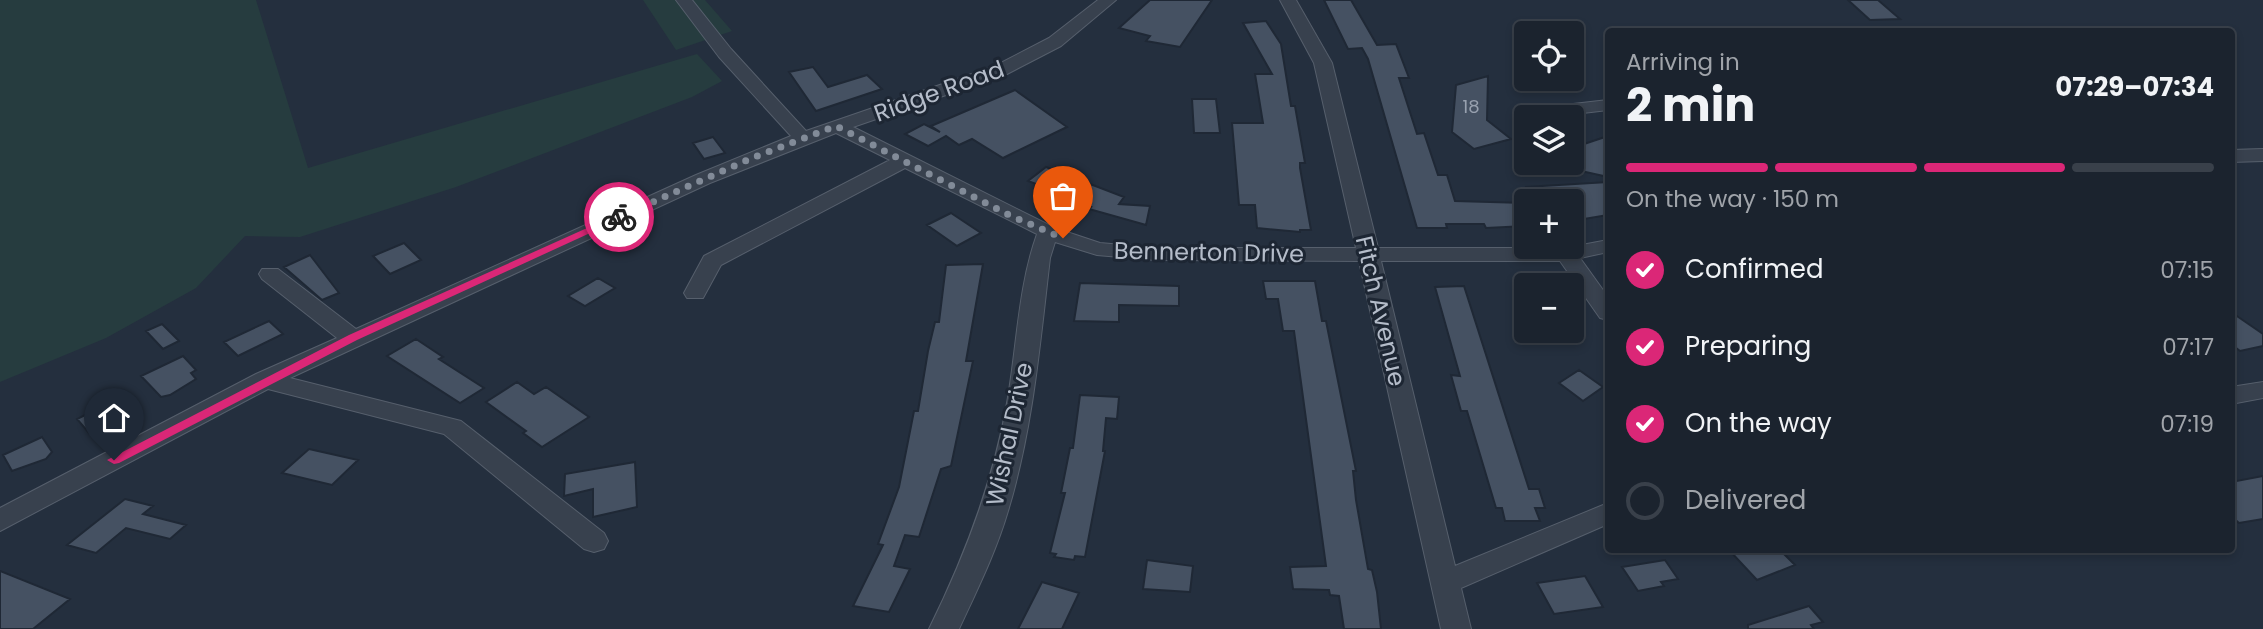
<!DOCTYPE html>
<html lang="en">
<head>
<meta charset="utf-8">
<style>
	body { margin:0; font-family:Poppins,sans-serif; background:#242b36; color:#f1f3f6; height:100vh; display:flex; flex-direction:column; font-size:26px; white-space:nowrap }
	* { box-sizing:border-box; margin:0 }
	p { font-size:23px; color:#a0a4aa }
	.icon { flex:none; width:38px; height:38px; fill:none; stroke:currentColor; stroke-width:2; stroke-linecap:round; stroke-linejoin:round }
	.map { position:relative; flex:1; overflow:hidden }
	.details { position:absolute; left:1605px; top:28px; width:630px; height:525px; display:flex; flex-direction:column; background:#1b232e; border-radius:7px; box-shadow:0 4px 10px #0003,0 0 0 2px #39404a }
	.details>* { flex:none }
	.controls { position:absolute; left:1514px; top:21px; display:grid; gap:14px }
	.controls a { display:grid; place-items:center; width:70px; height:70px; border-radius:7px; background:#1b232e; box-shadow:0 4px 10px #0003,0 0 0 2px #39404a; font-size:35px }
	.pin { position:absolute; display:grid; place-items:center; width:60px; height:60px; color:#fff; margin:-72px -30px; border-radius:50% 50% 50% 0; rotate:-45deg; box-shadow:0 0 7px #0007 }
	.pin .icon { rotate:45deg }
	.courier { position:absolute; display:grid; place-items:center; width:70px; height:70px; margin:-35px; border:5px solid #db2777; border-radius:50%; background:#fff; color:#222; box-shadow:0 2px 9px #0007 }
	.summary em { font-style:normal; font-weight:700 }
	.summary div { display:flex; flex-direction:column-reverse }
	.summary { display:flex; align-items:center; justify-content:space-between; height:119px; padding:0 21px }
	h1 { font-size:46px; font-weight:700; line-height:52px }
	.bar { display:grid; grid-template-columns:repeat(4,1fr); gap:10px 7px; align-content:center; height:84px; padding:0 21px }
	.bar i { height:9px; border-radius:5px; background:#39404a }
	.bar .active { background:#db2777 }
	.bar p { grid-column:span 4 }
	ol { padding:0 21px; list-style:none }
	li { display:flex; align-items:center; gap:21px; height:77px }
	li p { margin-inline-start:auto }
	li .icon { padding:7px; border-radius:50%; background:#db2777; color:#fff; stroke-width:4 }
	li:last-child { color:#a0a4aa }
	li i { width:38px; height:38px; border:4px solid #39404a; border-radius:50% }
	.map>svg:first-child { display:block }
	.green { fill:#263c3f }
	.building { fill:#455162; stroke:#1f2835; stroke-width:2 }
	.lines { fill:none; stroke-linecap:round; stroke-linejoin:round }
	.minor-casing { stroke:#565f6c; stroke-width:2 }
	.minor { fill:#38414e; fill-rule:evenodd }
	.route { fill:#db2777 }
	.done { stroke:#828b98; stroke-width:7; stroke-dasharray:0 12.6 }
	.labels { text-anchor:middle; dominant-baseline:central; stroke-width:6; stroke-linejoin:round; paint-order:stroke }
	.far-number-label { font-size:18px; fill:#98a1af }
	.street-label { font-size:24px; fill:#b4bcc9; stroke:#1d2633 }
</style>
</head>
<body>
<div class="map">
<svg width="2263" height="629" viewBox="0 0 2263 629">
	<rect width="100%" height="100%" fill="#242f3e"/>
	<path class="green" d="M0,0h256l52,168 389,-114 25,27 -30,16 -236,90 -156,50 -55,-1 -49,52 -90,50 -106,44z
		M643,0h62l27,31 -56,19z"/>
	<path class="building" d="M1150,0h62l-32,47 -34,-6 4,-5 -31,-8z
		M1324,0h27l26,45 19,-1 13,34h-10l18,56 7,-1 14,42h9l8,26 71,2v23l-40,2 -2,-4h-38l1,4h-30l-49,-169 -6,-11 -14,1z
		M1848,0h30l22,19 -30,1z
		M1266,21l15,23 10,62h4l10,57h-5v5l11,62h-11v2l-43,-4 -2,-23h-16l-7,-82h31l-8,-49h17l-29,-51z
		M813,67l15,20 39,-12 15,14 -66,22 -27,-39z
		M1488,76l-1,44 24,19 -37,10 -22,-17 4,-47z
		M1015,90l52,37 -64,31 -31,-19 -13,6 -13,-9 -18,10 -23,-12 19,-10 16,8 -9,-6z
		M1192,99h24l4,34h-26z
		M1608,136v41l-36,-8v-21z
		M713,137l12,16 -21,6 -11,-16z
		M1046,167l78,30 -5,7 31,2 -4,19 -57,-16 2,-2 -10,-3 2,-2 -55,-21z
		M1608,182v33l-36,6v-20h-45l-1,-14z
		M951,213l30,20 -24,13 -30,-21z
		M404,243l17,17 -31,14 -17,-18z
		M310,255l29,38 -17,7 -38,-33z
		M983,264l-17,97h7l-22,105 -10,3 -22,68 -14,-2 -11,31 16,3 -21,43 -36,-6 30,-61 -5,-1 21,-57 15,-76h4l10,-60 7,-29h4l7,-57z
		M598,278l17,10 -30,18 -17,-10z
		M1263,281h52l7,40h4l30,150h-3l3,29 12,69 4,1 5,22 4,37h-37l-5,-33 -9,-1 -1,-5 -36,-1 -3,-22 36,-1 -32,-235h-11l-5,-32h-12z
		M1080,283l99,3v20l-60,-1v17l-45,-1z
		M1464,286l65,203h10l6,19h-10l5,13h-35l-3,-13h-6l-29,-97h-6l-10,-36 9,1 -25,-89z
		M2231,312l32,22v12l-23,5 -9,-7z
		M269,321l14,13 -45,22 -14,-14z
		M162,324l17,17 -16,8 -17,-18z
		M416,339l27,18 -4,2 45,29 -24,15 -73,-47z
		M183,356l13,14 -5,3 5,6 -26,16 -9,2 -20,-21z
		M1579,370l24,17 -20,14 -24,-18z
		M517,382l17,12 12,-7 43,30 -47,30 -19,-14 3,-2 -40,-29z
		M1080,395l39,2 -2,22 -11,-1 -3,33h2l-20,106 -10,-1 -1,4 -20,-3 2,-3 -6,-1 15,-60h-4l9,-45h3z
		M115,400l13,14 -39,19 -12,-14z
		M42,437l10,15 -6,7 -34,12 -9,-16z
		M309,449l49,11 -26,25 -50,-12z
		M635,462l2,45 -44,10v-28l-29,7 1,-22z
		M2263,476v43l-24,4 -8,-7v-34z
		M125,499l28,7 -10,8 43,11 -16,14 -44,-11 -30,25 -29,-8z
		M1729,550h51l15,15 -38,15z
		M1147,560l46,6 -3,26 -47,-3z
		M1665,560l13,19 -17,3 3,4 -26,5 -16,-24z
		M0,571l70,28 -37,30h-33z
		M1585,576l18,31 -49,7 -17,-31z
		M1042,582l37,11 -17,36h-44z
		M1809,606l14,16 -12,3 3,4h-66v-4z"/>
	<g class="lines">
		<g class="minor-casing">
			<path id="minor" d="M676,0h16l39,49 75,82 189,-65 54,-28 49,-38h18l-55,46 -54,28 -154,53 202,101 45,15 55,5h201l-42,-185 -34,-63h16l36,63 46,185h188l42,-8v12l-28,6 28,39v23l-8,-2 -40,-57h-179l74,305 153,-63v21l-147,64 10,41h-30l-82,-368 -204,-1 -58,-5 -42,-13 -5,16c-10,85 -17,171 -42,253 -12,41 -31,79 -49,118h-30c36,-73 64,-146 78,-226 10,-56 11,-116 30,-169l-132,-66 -184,97 -18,33h-16l-3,-5 20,-37 186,-96 -54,-27 -126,50 -420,195 171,43 143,112 4,8 -4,8 -10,3 -10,-3 -140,-115 -176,-45 -268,142v-23l256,-134 81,-36 -75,-59 -3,-5 3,-5h16l78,60 340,-154 95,-39 -72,-79z
				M1608,100v10l-59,7 -11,-5 9,-5z
				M2263,149v12l-32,1v-12z
				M2263,382v16l-32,6v-17z"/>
		</g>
		<use href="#minor" class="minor"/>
	</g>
	<path class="route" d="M616,215l9,2 -268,123 -238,123 -5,1 -7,-4 242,-125z"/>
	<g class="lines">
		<path class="done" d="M619,217l133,-59 84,-32 175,90 52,22"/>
	</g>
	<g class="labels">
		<g class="far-number-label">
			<text x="1471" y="106">18</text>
		</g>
		<g class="street-label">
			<text transform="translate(939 91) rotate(-20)">Ridge Road</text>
			<text transform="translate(1209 252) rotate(1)">Bennerton Drive</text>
			<text transform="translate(1381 311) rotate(77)">Fitch Avenue</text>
			<text transform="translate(1009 434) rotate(-78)">Wishal Drive</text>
		</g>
	</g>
</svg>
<div class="controls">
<a><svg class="icon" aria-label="locate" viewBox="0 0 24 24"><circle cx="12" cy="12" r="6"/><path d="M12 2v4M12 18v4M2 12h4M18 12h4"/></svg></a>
<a><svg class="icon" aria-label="layers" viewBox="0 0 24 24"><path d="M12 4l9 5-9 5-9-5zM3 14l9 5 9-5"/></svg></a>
<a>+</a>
<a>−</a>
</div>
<div class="pin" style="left:1063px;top:238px;background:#ea580c"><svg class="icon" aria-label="bag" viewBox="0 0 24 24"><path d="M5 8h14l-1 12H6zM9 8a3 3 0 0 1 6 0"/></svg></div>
<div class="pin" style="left:114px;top:460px;background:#1f2937"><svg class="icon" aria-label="home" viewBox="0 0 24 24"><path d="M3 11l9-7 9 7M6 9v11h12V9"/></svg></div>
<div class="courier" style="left:619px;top:217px"><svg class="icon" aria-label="bike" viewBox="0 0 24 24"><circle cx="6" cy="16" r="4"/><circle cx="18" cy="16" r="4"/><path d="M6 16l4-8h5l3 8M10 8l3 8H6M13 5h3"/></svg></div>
<section class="details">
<div class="summary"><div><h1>2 min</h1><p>Arriving in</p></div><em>07:29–07:34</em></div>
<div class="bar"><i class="active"></i><i class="active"></i><i class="active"></i><i></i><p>On the way · 150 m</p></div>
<ol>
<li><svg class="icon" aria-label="check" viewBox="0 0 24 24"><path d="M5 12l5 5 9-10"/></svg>Confirmed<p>07:15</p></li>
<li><svg class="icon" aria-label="check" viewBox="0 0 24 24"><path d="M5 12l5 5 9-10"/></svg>Preparing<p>07:17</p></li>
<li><svg class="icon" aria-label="check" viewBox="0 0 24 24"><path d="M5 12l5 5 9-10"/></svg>On the way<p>07:19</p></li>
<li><i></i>Delivered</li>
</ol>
</section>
</div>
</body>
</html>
